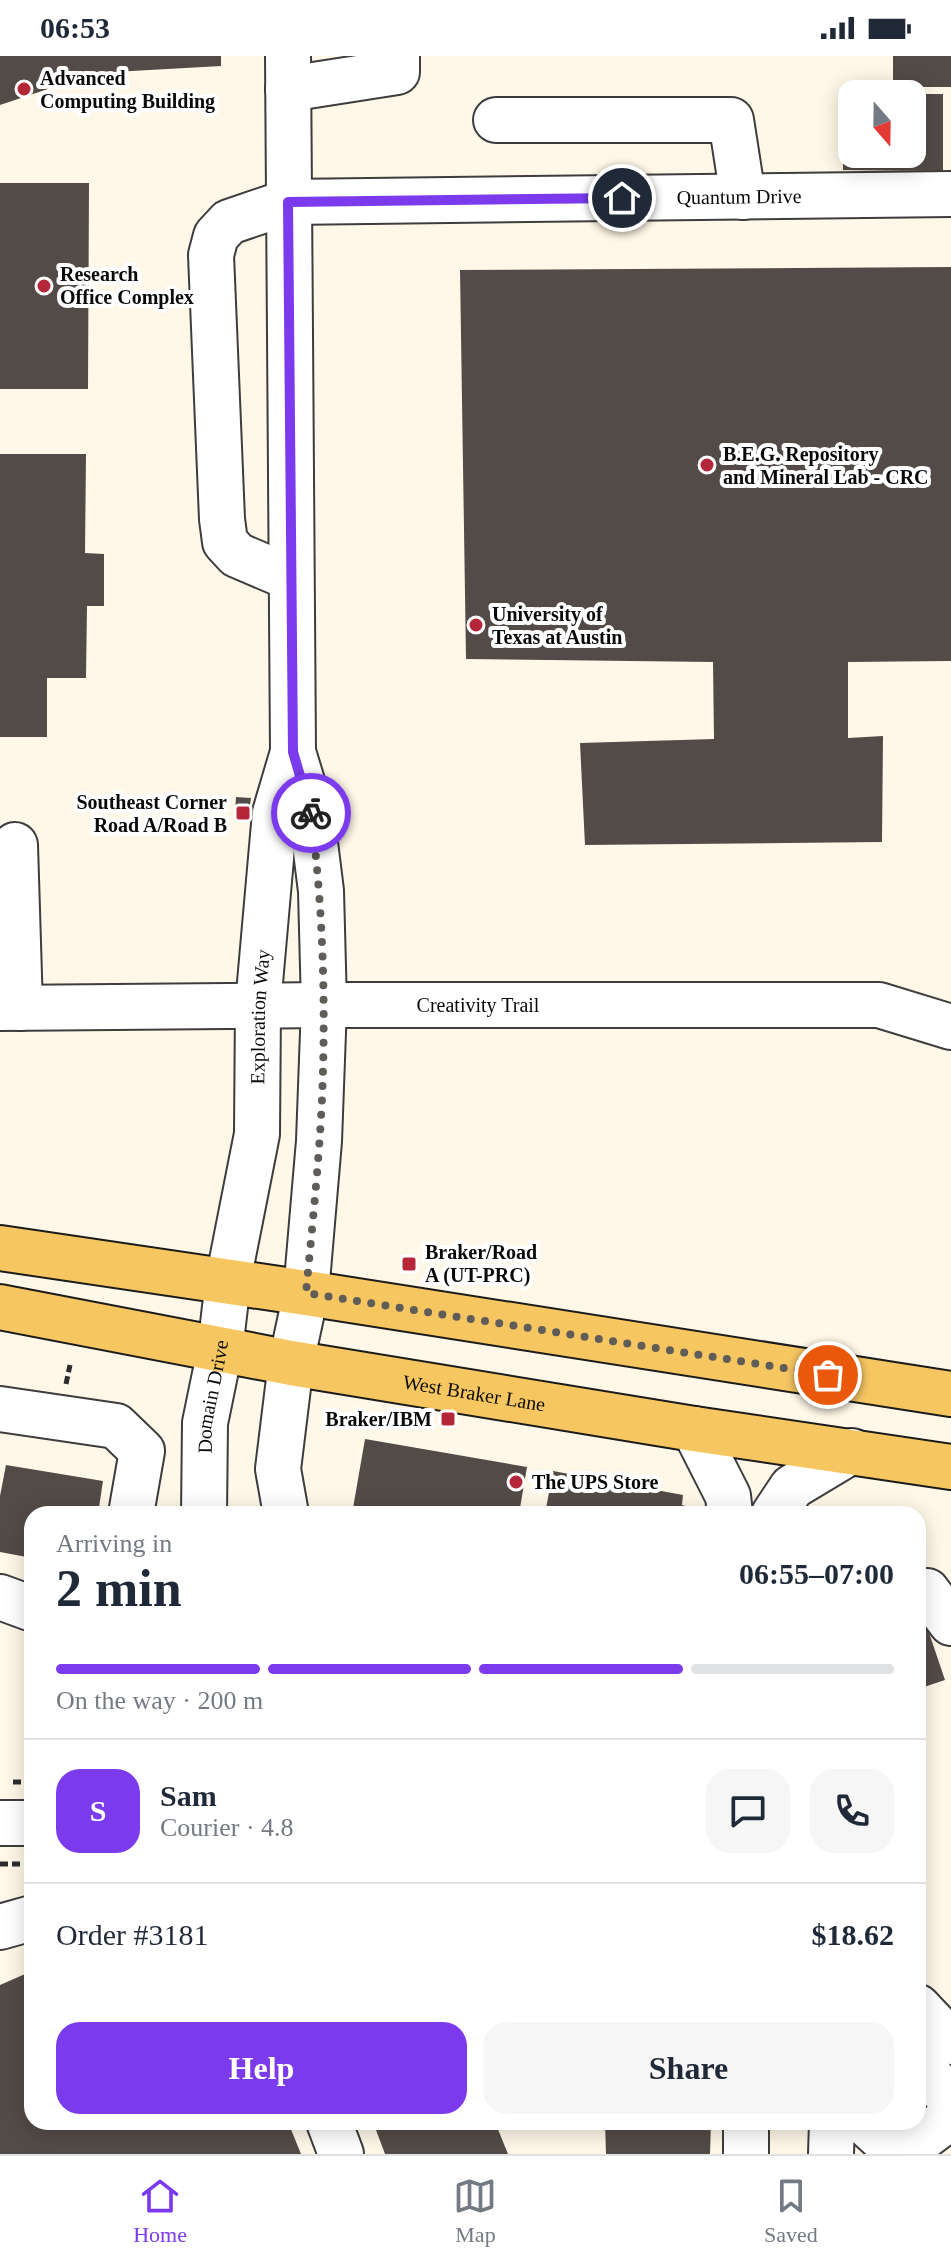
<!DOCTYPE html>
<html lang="en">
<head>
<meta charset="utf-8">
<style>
	body { margin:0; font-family:"Times New Roman",serif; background:#f6f6f7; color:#1f2937; height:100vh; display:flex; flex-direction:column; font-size:30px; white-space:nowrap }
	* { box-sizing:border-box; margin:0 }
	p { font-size:26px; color:#747a83 }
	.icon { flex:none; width:44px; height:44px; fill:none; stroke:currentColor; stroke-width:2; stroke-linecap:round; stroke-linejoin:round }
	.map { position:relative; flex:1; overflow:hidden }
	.details { position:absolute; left:24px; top:1450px; width:902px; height:624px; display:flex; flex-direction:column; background:#fff; border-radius:24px; box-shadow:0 4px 20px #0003 }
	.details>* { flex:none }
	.needle { width:52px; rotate:160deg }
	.tools { position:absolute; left:838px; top:24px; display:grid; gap:16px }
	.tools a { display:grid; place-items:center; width:88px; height:88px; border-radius:16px; background:#fff; box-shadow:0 4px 20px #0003; font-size:40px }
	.pin { position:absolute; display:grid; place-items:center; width:68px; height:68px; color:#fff; margin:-34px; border:4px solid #fff; border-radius:50%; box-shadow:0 2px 8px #0007 }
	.courier { position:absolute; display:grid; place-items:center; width:80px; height:80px; margin:-40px; border:6px solid #7c3aed; border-radius:50%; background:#fff; color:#222; box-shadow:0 2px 10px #0007 }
	.overview em { font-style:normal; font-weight:700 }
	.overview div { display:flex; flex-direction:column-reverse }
	.overview { display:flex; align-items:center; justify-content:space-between; height:136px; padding:0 32px }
	h1 { font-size:52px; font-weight:700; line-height:60px }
	.bar { display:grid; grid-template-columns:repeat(4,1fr); gap:12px 8px; align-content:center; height:96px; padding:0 32px }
	.bar i { height:10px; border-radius:6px; background:#e0e1e3 }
	.bar .active { background:#7c3aed }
	.bar p { grid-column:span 4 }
	.line { display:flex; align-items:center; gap:20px; padding:0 32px; border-top:2px solid #e0e1e3 }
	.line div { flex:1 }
	.round { display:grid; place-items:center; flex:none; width:84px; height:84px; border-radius:24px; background:#f6f6f7 }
	.cta { display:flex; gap:16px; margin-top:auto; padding:16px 32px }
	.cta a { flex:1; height:92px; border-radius:24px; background:#7c3aed; color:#fff; font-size:32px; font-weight:700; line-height:92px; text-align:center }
	.cta a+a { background:#f6f6f7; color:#1f2937 }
	.status { display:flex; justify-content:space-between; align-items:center; height:56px; padding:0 40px; background:#fff; direction:ltr }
	.status svg { height:22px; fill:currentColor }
	.menu { display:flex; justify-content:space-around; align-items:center; height:112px; border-top:2px solid #e0e1e3; background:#fff; font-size:22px; color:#747a83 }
	.menu a { display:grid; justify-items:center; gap:4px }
	.menu .active { color:#7c3aed }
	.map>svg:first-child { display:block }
	.building { fill:#534b47 }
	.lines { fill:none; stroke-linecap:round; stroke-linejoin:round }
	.minor-casing { stroke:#3d3d3d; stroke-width:48 }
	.major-casing { stroke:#1b1b1b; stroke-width:48 }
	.path { stroke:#2c2c2c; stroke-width:5; stroke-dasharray:8 4; stroke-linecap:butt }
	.minor { stroke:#fff; stroke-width:44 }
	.major { stroke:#f6c661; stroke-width:44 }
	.done { stroke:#605d58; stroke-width:8; stroke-dasharray:0 14.4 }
	.route { stroke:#7c3aed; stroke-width:10 }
	.poi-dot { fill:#b62639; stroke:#fff; stroke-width:3 }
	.labels { text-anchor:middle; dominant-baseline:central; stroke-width:8; stroke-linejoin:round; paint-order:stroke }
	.poi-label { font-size:20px; font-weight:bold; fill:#0a0a0a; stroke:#fff; text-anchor:start }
	.street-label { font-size:20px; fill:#0a0a0a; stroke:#fff }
</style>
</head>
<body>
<div class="status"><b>06:53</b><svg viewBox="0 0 49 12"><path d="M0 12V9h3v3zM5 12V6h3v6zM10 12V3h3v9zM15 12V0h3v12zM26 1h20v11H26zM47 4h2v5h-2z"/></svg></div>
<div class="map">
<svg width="951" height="2098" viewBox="0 0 951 2098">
	<rect width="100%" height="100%" fill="#fff8e8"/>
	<path class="building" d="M0,0h221v10l-125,7 -96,32z
		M893,0h58v31h-58z
		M843,38h9v60h60v-60h31v77l-100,-1z
		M0,127h89l-1,206h-88z
		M951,211v394l-103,1v76l35,-2 -1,106 -297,3 -5,-102 134,-4 -1,-77 -247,-3 -6,-389z
		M0,398h86l-1,99 19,1v52h-17l-1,72h-39v59h-47z
		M236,741l15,1 -2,14 -14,-1z
		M365,1383l162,28 -8,47h-167z
		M6,1409l97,16 -5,33h-66v44l-32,-6v-56z
		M553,1415l130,24 -1,10 11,3 -1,6h-147z
		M924,1562l21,62 -27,9v-69z
		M32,1915v151h256l13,32h-301v-169z
		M373,2066h122l13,32h-123z
		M605,2066h106l-1,32h-104z"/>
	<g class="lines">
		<g class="minor-casing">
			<g id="minor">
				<path d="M288,33l109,-17v-16"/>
				<path d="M496,64h235l12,77"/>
				<path id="s1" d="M291,522l-54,-23 -12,-13 -3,-23 -11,-264 5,-19 13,-14 59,-20 663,-8"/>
				<path d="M15,789l5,163"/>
				<path id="s2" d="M0,952l324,-3h555l72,22"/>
				<path d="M0,1353l116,17 26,25 -11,63"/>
				<path d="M694,1373l34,67 2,18"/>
				<path id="s3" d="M204,1458l1,-91 15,-73 8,-69 29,-147 1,-129 17,-192 18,-61 -5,-696"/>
				<path d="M286,1458l-8,-45 13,-106 15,-70 13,-152 5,-136 -3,-114 -10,-80 -18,-59"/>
				<path d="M774,1458l18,-27 60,-36"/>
				<path d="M918,1538l9,-3 24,32"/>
				<path d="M0,1541l30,11"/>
				<path d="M0,1767h32"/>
				<path d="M0,1871l32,-9"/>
				<path d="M918,1951l33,35"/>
				<path d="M918,2006l33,38"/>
				<path d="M329,2066l12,32"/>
				<path d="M864,2066l35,32"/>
				<path d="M746,2098v-32"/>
				<path d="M831,2098l1,-32"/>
				<path d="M901,2098l50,-37"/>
			</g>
		</g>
		<g class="major-casing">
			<g id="major">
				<path d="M0,1192l306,45 645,101"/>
				<path id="s4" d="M0,1251l291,56 403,66 257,38"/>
			</g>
		</g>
		<path class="path" d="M66,1328l4,-19
			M13,1726h19
			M0,1808h32"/>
		<use href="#minor" class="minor"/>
		<use href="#major" class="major"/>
	</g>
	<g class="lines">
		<path class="done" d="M311,757c12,95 15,190 11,286 -3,64 -10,129 -16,194l522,82"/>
		<path class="route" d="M311,757l-18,-61 -5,-550 334,-4"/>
	</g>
	<g class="poi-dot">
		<circle cx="24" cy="33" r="8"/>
		<circle cx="44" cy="230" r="8"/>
		<circle cx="707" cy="409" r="8"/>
		<circle cx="476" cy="569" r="8"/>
		<rect x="235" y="749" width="16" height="16" rx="4"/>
		<rect x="401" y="1200" width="16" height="16" rx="4"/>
		<rect x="440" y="1355" width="16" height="16" rx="4"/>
		<circle cx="516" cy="1426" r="8"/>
	</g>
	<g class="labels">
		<g class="poi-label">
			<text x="40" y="22">Advanced<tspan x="40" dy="23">Computing Building</tspan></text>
			<text x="60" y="218">Research<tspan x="60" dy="23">Office Complex</tspan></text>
			<text x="723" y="398">B.E.G. Repository<tspan x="723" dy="23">and Mineral Lab - CRC</tspan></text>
			<text x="492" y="558">University of<tspan x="492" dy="23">Texas at Austin</tspan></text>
			<text x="227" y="746" text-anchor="end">Southeast Corner<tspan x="227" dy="23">Road A/Road B</tspan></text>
			<text x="425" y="1196">Braker/Road<tspan x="425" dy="23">A (UT-PRC)</tspan></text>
			<text x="432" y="1363" text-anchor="end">Braker/IBM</text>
			<text x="532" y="1426">The UPS Store</text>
		</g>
		<g class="street-label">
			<text stroke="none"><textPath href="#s1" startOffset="916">Quantum Drive</textPath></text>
			<text stroke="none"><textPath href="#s2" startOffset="478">Creativity Trail</textPath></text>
			<text stroke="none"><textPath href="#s3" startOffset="502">Exploration Way</textPath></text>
			<text stroke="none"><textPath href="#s4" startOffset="482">West Braker Lane</textPath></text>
			<text stroke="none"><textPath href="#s3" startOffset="118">Domain Drive</textPath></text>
		</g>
	</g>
</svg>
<div class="tools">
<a><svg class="needle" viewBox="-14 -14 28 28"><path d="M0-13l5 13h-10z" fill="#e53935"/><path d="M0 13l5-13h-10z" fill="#747a83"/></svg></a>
</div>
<div class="pin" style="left:828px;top:1319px;background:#ea580c"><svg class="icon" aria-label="bag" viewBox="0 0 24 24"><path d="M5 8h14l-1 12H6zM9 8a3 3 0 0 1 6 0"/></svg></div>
<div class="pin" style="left:622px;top:142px;background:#1f2937"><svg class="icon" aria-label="home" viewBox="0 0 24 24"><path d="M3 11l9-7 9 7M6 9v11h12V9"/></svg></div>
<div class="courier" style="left:311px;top:757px"><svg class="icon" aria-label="bike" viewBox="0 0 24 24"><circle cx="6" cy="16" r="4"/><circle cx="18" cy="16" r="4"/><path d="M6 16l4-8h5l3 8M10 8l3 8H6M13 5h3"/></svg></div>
<section class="details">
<div class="overview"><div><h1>2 min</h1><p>Arriving in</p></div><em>06:55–07:00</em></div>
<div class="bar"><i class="active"></i><i class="active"></i><i class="active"></i><i></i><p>On the way · 200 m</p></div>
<div class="line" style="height:144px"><b class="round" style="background:#7c3aed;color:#fff">S</b><div><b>Sam</b><p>Courier · 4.8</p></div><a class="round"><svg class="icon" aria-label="chat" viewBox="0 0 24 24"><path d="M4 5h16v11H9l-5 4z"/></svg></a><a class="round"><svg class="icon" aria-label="phone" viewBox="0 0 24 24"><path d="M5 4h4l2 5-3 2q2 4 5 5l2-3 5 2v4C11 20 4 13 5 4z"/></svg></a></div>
<div class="line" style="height:104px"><div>Order #3181</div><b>$18.62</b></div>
<div class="cta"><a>Help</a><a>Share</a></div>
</section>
</div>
<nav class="menu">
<a class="active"><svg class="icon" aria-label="home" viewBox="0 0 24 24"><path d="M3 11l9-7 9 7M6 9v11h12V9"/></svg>Home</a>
<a><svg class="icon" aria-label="map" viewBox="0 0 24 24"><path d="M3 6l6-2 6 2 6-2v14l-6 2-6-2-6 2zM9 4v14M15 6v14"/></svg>Map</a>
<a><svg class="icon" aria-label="saved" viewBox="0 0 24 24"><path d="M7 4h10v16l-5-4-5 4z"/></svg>Saved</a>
</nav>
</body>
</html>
